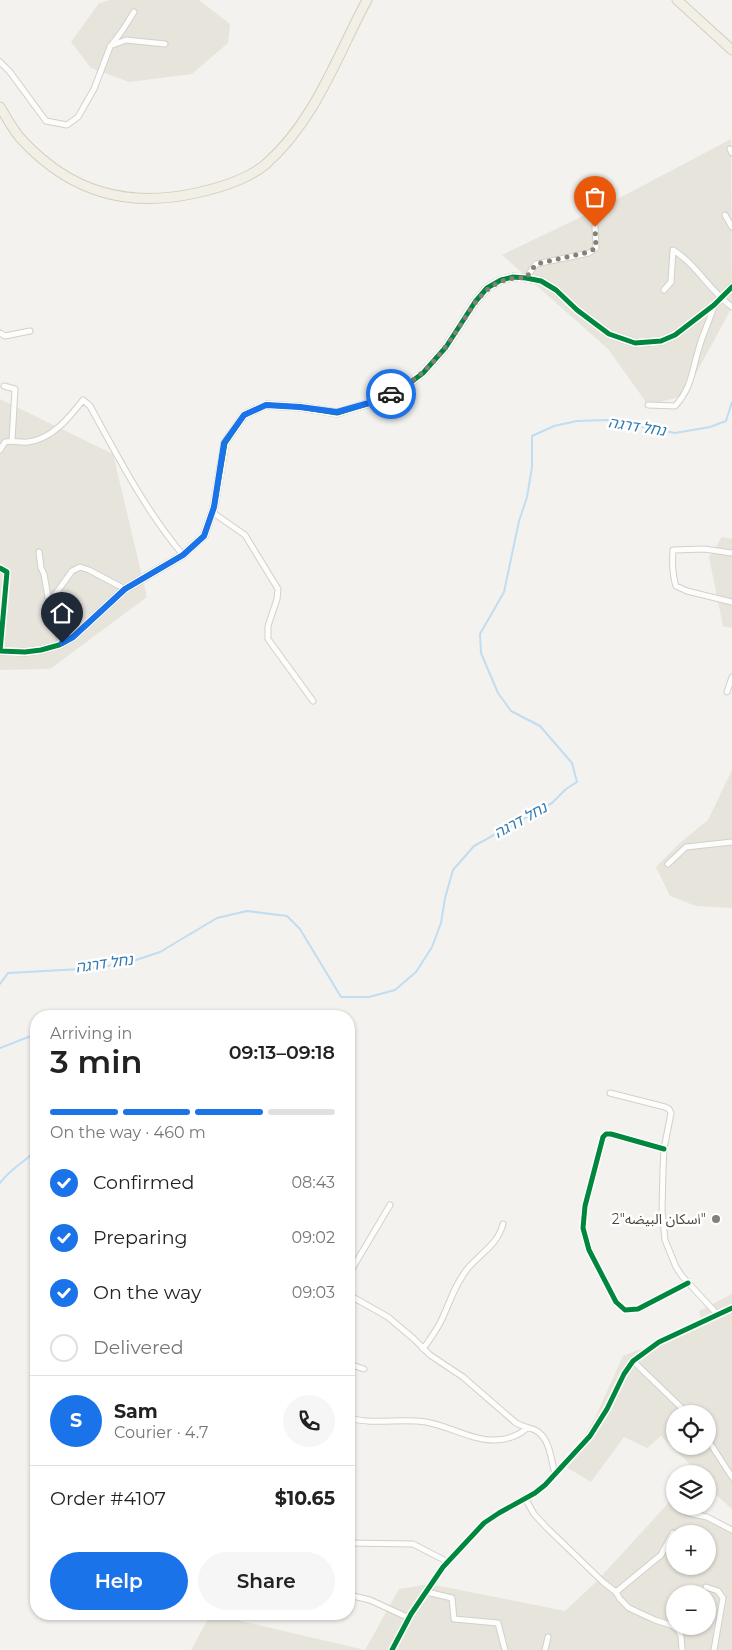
<!DOCTYPE html>
<html lang="en">
<head>
<meta charset="utf-8">
<style>
	body { margin:0; font-family:Montserrat,"Noto Sans Arabic","Noto Sans Hebrew",sans-serif; background:#f6f6f6; color:#222; height:100vh; display:flex; flex-direction:column; font-size:19px; white-space:nowrap }
	* { box-sizing:border-box; margin:0 }
	p { font-size:16px; color:#767676 }
	.icon { flex:none; width:28px; height:28px; fill:none; stroke:currentColor; stroke-width:2; stroke-linecap:round; stroke-linejoin:round }
	.map { position:relative; flex:1; overflow:hidden }
	.drawer { position:absolute; left:30px; top:1010px; width:325px; height:610px; display:flex; flex-direction:column; background:#fff; border-radius:20px; box-shadow:0 1px 4px #0004 }
	.drawer>* { flex:none }
	.tools { position:absolute; left:666px; top:1405px; display:grid; gap:10px }
	.tools a { display:grid; place-items:center; width:50px; height:50px; border-radius:50%; background:#fff; box-shadow:0 1px 4px #0004; font-size:25px }
	.pin { position:absolute; display:grid; place-items:center; width:42px; height:42px; color:#fff; margin:-51px -21px; border-radius:50% 50% 50% 0; rotate:-45deg; box-shadow:0 0 5px #0007 }
	.pin .icon { rotate:45deg }
	.courier { position:absolute; display:grid; place-items:center; width:50px; height:50px; margin:-25px; border:4px solid #1a73e8; border-radius:50%; background:#fff; color:#222; box-shadow:0 1px 6px #0007 }
	.head em { font-style:normal; font-weight:600 }
	.head div { display:flex; flex-direction:column-reverse }
	.head { display:flex; align-items:center; justify-content:space-between; height:85px; padding:0 20px }
	h1 { font-size:32px; font-weight:600; line-height:38px }
	.bar { display:grid; grid-template-columns:repeat(4,1fr); gap:8px 5px; align-content:center; height:60px; padding:0 20px }
	.bar i { height:6px; border-radius:4px; background:#e0e0e0 }
	.bar .current { background:#1a73e8 }
	.bar p { grid-column:span 4 }
	.line { display:flex; align-items:center; gap:12px; padding:0 20px; border-top:1px solid #e0e0e0 }
	.line div { flex:1 }
	.round { display:grid; place-items:center; flex:none; width:52px; height:52px; border-radius:26px; background:#f6f6f6 }
	ol { padding:0 20px; list-style:none }
	li { display:flex; align-items:center; gap:15px; height:55px }
	li p { margin-inline-start:auto }
	li .icon { padding:5px; border-radius:50%; background:#1a73e8; color:#fff; stroke-width:4 }
	li:last-child { color:#767676 }
	li i { width:28px; height:28px; border:2px solid #e0e0e0; border-radius:50% }
	.action { display:flex; gap:10px; margin-top:auto; padding:10px 20px }
	.action a { flex:1; height:58px; border-radius:30px; background:#1a73e8; color:#fff; font-size:20px; font-weight:600; line-height:58px; text-align:center }
	.action a+a { background:#f6f6f6; color:#222 }
	.map>svg:first-child { display:block }
	.residential { fill:#e7e4dc; fill-rule:evenodd }
	.lines { fill:none; stroke-linecap:round; stroke-linejoin:round }
	.stream { stroke:#c0ddf1; stroke-width:2 }
	.street-casing { stroke:#d2d0cb; stroke-width:7 }
	.secondary-casing { stroke:#d3cfc5; stroke-width:9 }
	.primary-casing { stroke:#d6cebb; stroke-width:11 }
	.street { stroke:#fdfdfc; stroke-width:5 }
	.secondary { stroke:#f7f6f1; stroke-width:8 }
	.primary { stroke:#f2efe6; stroke-width:9 }
	.cycleway-casing { stroke:#fff; stroke-width:8 }
	.cycleway { stroke:#00873e; stroke-width:5 }
	.done { stroke:#868178; stroke-width:5; stroke-dasharray:0 9 }
	.route { stroke:#1a73e8; stroke-width:6 }
	.poi-dot { fill:#868178; stroke:#fff; stroke-width:2 }
	.labels { text-anchor:middle; dominant-baseline:central; stroke-width:5; stroke-linejoin:round; paint-order:stroke }
	.poi-label { font-size:14px; fill:#4b4439; stroke:#fff; text-anchor:end }
	.water-label { font-size:15px; font-style:italic; fill:#2e7ab2; stroke:#fff }
</style>
</head>
<body>
<div class="map">
<svg width="732" height="1650" viewBox="0 0 732 1650">
	<rect width="100%" height="100%" fill="#f4f2ee"/>
	<path class="residential" d="M110,0h89l31,24 -2,19 -36,31 -63,8 -38,-14 -20,-26 28,-39z
		M731,139l1,168 -48,89 -36,9 -40,-56 -106,-94 108,-52z
		M0,399l113,55 34,143 -97,72 -50,1z
		M722,537l10,2v89l-9,-2 -14,-69z
		M732,770v138l-36,-2 -26,-10 -14,-29 25,-25 27,-22z
		M732,1294v215l-16,-14 -8,-11v-10h-8l-39,-38 -14,12 -23,-11 -33,45 -25,-15 29,-49 28,-62 79,-31 -3,-14zM675,1414h33v32h-33z
		M672,1499l3,2v5h12l43,21 2,-1v124h-541l20,-36 154,36 34,-61 31,-5 135,27 33,-31zM675,1534h33v32h-33zM675,1594h33v32h-33z"/>
	<g class="lines">
		<path class="stream" d="M0,984l8,-11 73,-4 43,-5 36,-12 57,-34 30,-7 40,5 13,13 41,68h28l26,-7 21,-18 16,-25 9,-24 4,-25 8,-28 21,-24 78,-43 14,-14 11,-7 -5,-19 -32,-37 -29,-15 -13,-18 -17,-40 -1,-19 24,-42 15,-71 8,-24 5,-30v-31l22,-10 23,-5 31,-1 67,13 35,-6 16,-6 6,-19
			M0,1048l36,-14
			M0,1183c10,-14 25,-21 36,-33"/>
		<g class="street-casing">
			<path id="street" d="M110,46l16,-6 39,4
				M0,62l10,10 36,49 21,4 11,-8 16,-28 16,-42 12,-16 12,-19
				M730,149l2,4
				M725,215l7,12
				M526,278l10,-14 53,-11 7,-5 -1,-21
				M664,290l7,-8 2,-32c23,14 37,41 59,57
				M0,333l5,3 25,-5
				M4,386l11,3 -3,51
				M648,405l27,1c17,-18 17,-36 24,-58 4,-15 11,-28 15,-42
				M0,450l5,-8c8,-2 15,1 23,0 24,-3 41,-24 55,-42l7,6c28,51 55,104 93,149
				M212,512l33,23 33,54 -1,10 -9,27v13l45,62
				M39,552l2,16 3,6 5,29
				M732,553l-28,-4 -31,1c-1,13 -1,24 3,36l11,5 45,11
				M0,568l7,4 -7,79
				M62,643l-15,-30 2,-10 23,-32 8,-4 9,3 36,19
				M727,692l5,-15
				M668,864l18,-17 46,-5
				M610,1093l55,14 4,2 2,4 -7,36 -1,20 -1,42 3,29 11,27 6,9 35,38
				M664,1149l-53,-15h-5l-3,3 -18,69 -2,22 6,22 27,52 9,8 13,-1 50,-26
				M349,1274l41,-69
				M349,1295l39,22 26,22 16,16 33,22 53,46c7,4 12,4 19,7 15,7 16,30 20,44
				M423,1349c7,-10 14,-19 19,-30 8,-17 13,-35 26,-51 13,-15 30,-24 35,-44
				M633,1361l55,53
				M349,1364l15,5
				M349,1418c25,7 52,0 77,4 23,4 45,18 68,18 13,0 22,-3 32,-11
				M708,1440l24,37
				M525,1498l9,16 12,13 57,55 13,10 4,7 9,9 26,12 16,5 7,5 3,6 1,14
				M688,1513l19,4 25,13
				M349,1543l64,1 35,18
				M706,1587l12,4 5,7 -9,52
				M427,1592l25,6 2,21 44,4 7,27
				M616,1592l45,-37 12,-22
				M349,1595l21,5 39,18
				M392,1650l19,-36 32,-47 41,-44 15,-10 36,-20 10,-8 45,-49 17,-27 17,-35 9,-13 26,-19 73,-34
				M545,1650l3,-13"/>
		</g>
		<g class="secondary-casing">
			<path id="secondary" d="M0,651l25,1 16,-2 18,-5 14,-8 52,-48 58,-34 21,-19 10,-29 11,-64 19,-28 22,-10 34,2 37,6 46,-14 20,-11 20,-15 23,-26 29,-45 12,-14 14,-8 12,-3 13,1 15,3 15,9 21,20 32,24 26,9 26,-2 14,-6 39,-30 18,-18"/>
		</g>
		<g class="primary-casing">
			<path id="primary" d="M677,0l55,50
				M0,107c7,11 14,25 23,34 49,52 105,67 173,52 23,-5 51,-13 70,-29 49,-43 71,-108 101,-164"/>
		</g>
		<use href="#street" class="street"/>
		<use href="#secondary" class="secondary"/>
		<use href="#primary" class="primary"/>
		<g class="cycleway-casing">
			<path id="cycleway" d="M0,568l7,4 -7,79 25,1 16,-2 18,-5 14,-8 52,-48 58,-34 21,-19 10,-29 11,-64 19,-28 22,-10 34,2 37,6 46,-14 20,-11 20,-15 23,-26 29,-45 12,-14 14,-8 12,-3 13,1 15,3 15,9 21,20 32,24 26,9 26,-2 14,-6 39,-30 18,-18
				M664,1149l-53,-15h-5l-3,3 -18,69 -2,22 6,22 27,52 9,8 13,-1 50,-26
				M392,1650l19,-36 32,-47 41,-44 15,-10 36,-20 10,-8 45,-49 17,-27 17,-35 9,-13 26,-19 73,-34"/>
		</g>
		<use href="#cycleway" class="cycleway"/>
	</g>
	<g class="lines">
		<path class="done" d="M391,394c22,-12 40,-27 55,-48 24,-30 34,-71 80,-68l10,-14 53,-12 7,-4 -1,-21"/>
		<path class="route" d="M62,643l11,-6 52,-48 58,-34 21,-19 10,-29 10,-64 20,-28 22,-10 34,2 37,5 46,-13 8,-5"/>
	</g>
	<circle class="poi-dot" cx="716" cy="1219" r="5"/>
	<g class="labels">
		<g class="poi-label">
			<text x="706" y="1219">اسكان البيضه"2"</text>
		</g>
		<g class="water-label">
			<text transform="translate(637 426) rotate(9)">נחל דרגה</text>
			<text transform="translate(520 820) rotate(-29)">נחל דרגה</text>
			<text transform="translate(104 963) rotate(-8)">נחל דרגה</text>
		</g>
	</g>
</svg>
<div class="tools">
<a><svg class="icon" aria-label="locate" viewBox="0 0 24 24"><circle cx="12" cy="12" r="6"/><path d="M12 2v4M12 18v4M2 12h4M18 12h4"/></svg></a>
<a><svg class="icon" aria-label="layers" viewBox="0 0 24 24"><path d="M12 4l9 5-9 5-9-5zM3 14l9 5 9-5"/></svg></a>
<a>+</a>
<a>−</a>
</div>
<div class="pin" style="left:595px;top:227px;background:#ea580c"><svg class="icon" aria-label="bag" viewBox="0 0 24 24"><path d="M5 8h14l-1 12H6zM9 8a3 3 0 0 1 6 0"/></svg></div>
<div class="pin" style="left:62px;top:643px;background:#1f2937"><svg class="icon" aria-label="home" viewBox="0 0 24 24"><path d="M3 11l9-7 9 7M6 9v11h12V9"/></svg></div>
<div class="courier" style="left:391px;top:394px"><svg class="icon" aria-label="car" viewBox="0 0 24 24"><path d="M5 17H2v-5l4-1 3-4h7l3 4 3 1v5h-3M9 17h6M6 11h13"/><circle cx="7" cy="17" r="2"/><circle cx="17" cy="17" r="2"/></svg></div>
<section class="drawer">
<div class="head"><div><h1>3 min</h1><p>Arriving in</p></div><em>09:13–09:18</em></div>
<div class="bar"><i class="current"></i><i class="current"></i><i class="current"></i><i></i><p>On the way · 460 m</p></div>
<ol>
<li><svg class="icon" aria-label="check" viewBox="0 0 24 24"><path d="M5 12l5 5 9-10"/></svg>Confirmed<p>08:43</p></li>
<li><svg class="icon" aria-label="check" viewBox="0 0 24 24"><path d="M5 12l5 5 9-10"/></svg>Preparing<p>09:02</p></li>
<li><svg class="icon" aria-label="check" viewBox="0 0 24 24"><path d="M5 12l5 5 9-10"/></svg>On the way<p>09:03</p></li>
<li><i></i>Delivered</li>
</ol>
<div class="line" style="height:90px"><b class="round" style="background:#1a73e8;color:#fff">S</b><div><b>Sam</b><p>Courier · 4.7</p></div><a class="round"><svg class="icon" aria-label="phone" viewBox="0 0 24 24"><path d="M5 4h4l2 5-3 2q2 4 5 5l2-3 5 2v4C11 20 4 13 5 4z"/></svg></a></div>
<div class="line" style="height:65px"><div>Order #4107</div><b>$10.65</b></div>
<div class="action"><a>Help</a><a>Share</a></div>
</section>
</div>
</body>
</html>
